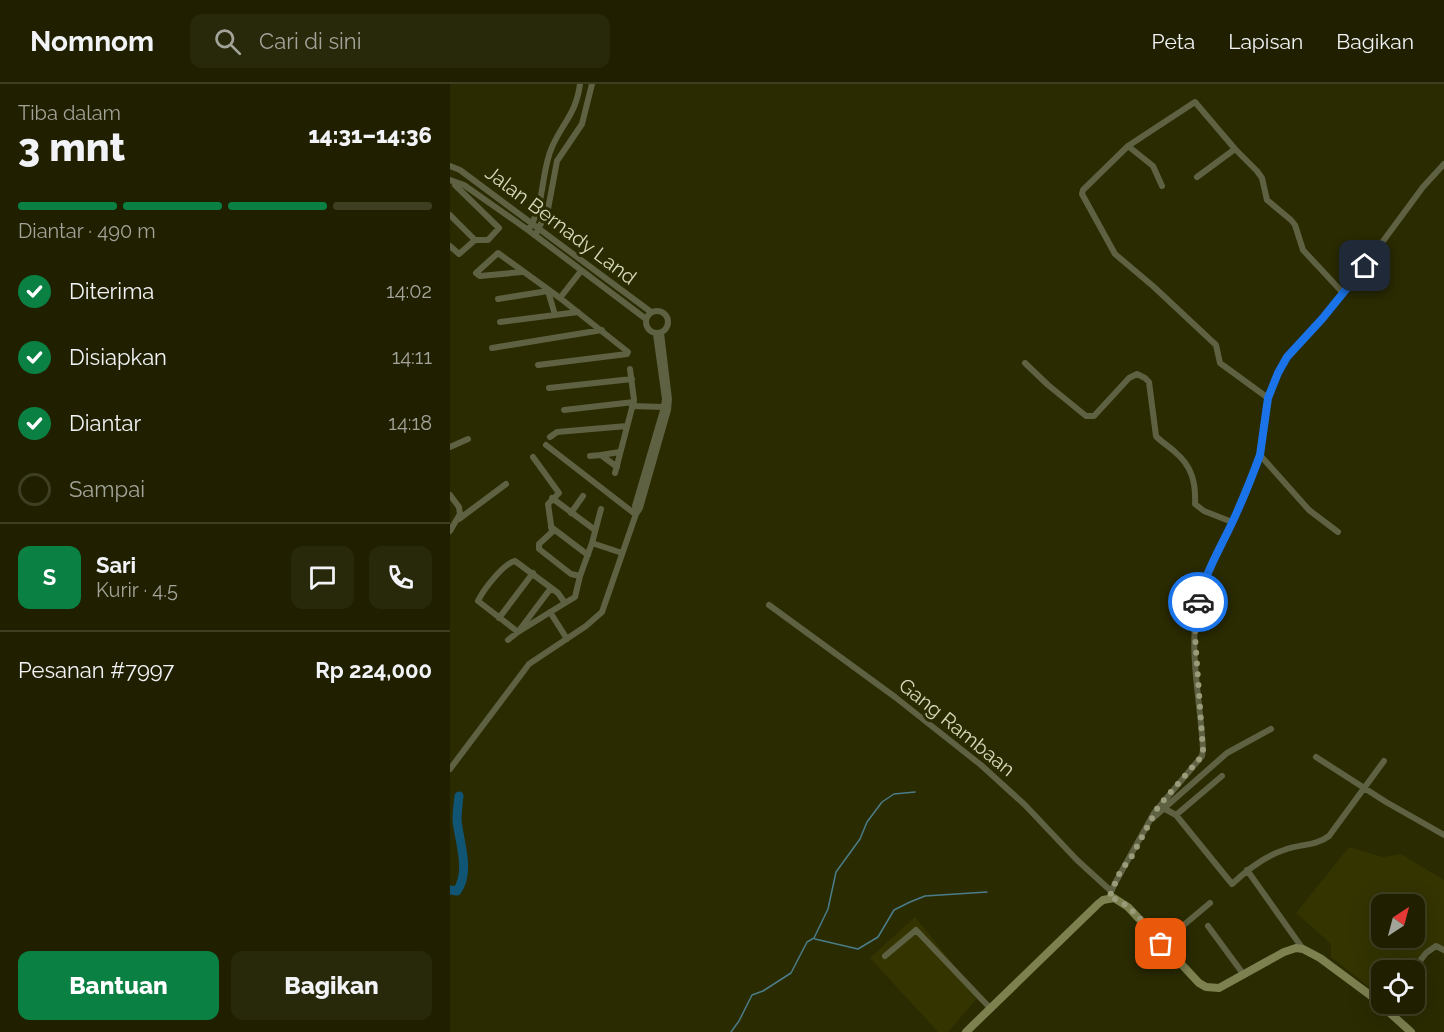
<!DOCTYPE html>
<html lang="id">
<head>
<meta charset="utf-8">
<style>
	body { margin:0; font-family:Raleway,sans-serif; background:#28280a; color:#f1f3f6; height:100vh; display:flex; flex-direction:column; font-size:22px; white-space:nowrap }
	* { box-sizing:border-box; margin:0 }
	p { font-size:20px; color:#a2a399 }
	.icon { flex:none; width:33px; height:33px; fill:none; stroke:currentColor; stroke-width:2; stroke-linecap:round; stroke-linejoin:round }
	.map { position:relative; flex:1; overflow:hidden }
	.sheet { display:flex; flex-direction:column; background:#202000; width:450px }
	.sheet>* { flex:none }
	.needle { width:39px; rotate:36deg }
	.buttons { position:absolute; left:921px; top:810px; display:grid; gap:12px }
	.buttons a { display:grid; place-items:center; width:54px; height:54px; border-radius:12px; background:#202000; box-shadow:0 6px 24px #0002,0 0 0 2px #3d3e22; font-size:30px }
	.pin { position:absolute; display:grid; place-items:center; width:51px; height:51px; color:#fff; margin:-26px; border-radius:12px; box-shadow:0 3px 9px #0006 }
	.courier { position:absolute; display:grid; place-items:center; width:60px; height:60px; margin:-30px; border:4px solid #1a73e8; border-radius:50%; background:#fff; color:#222; box-shadow:0 2px 8px #0007 }
	.head em { font-style:normal; font-weight:800 }
	.head div { display:flex; flex-direction:column-reverse }
	.head { display:flex; align-items:center; justify-content:space-between; height:102px; padding:0 18px }
	h1 { font-size:39px; font-weight:800; line-height:45px }
	.bar { display:grid; grid-template-columns:repeat(4,1fr); gap:9px 6px; align-content:center; height:72px; padding:0 18px }
	.bar i { height:8px; border-radius:4px; background:#3d3e22 }
	.bar .active { background:#0b8043 }
	.bar p { grid-column:span 4 }
	.line { display:flex; align-items:center; gap:15px; padding:0 18px; border-top:2px solid #3d3e22 }
	.line div { flex:1 }
	.round { display:grid; place-items:center; flex:none; width:63px; height:63px; border-radius:12px; background:#28280a }
	ol { padding:0 18px; list-style:none }
	li { display:flex; align-items:center; gap:18px; height:66px }
	li p { margin-inline-start:auto }
	li .icon { padding:6px; border-radius:50%; background:#0b8043; color:#fff; stroke-width:4 }
	li:last-child { color:#a2a399 }
	li i { width:33px; height:33px; border:3px solid #3d3e22; border-radius:50% }
	.button { display:flex; gap:12px; margin-top:auto; padding:12px 18px }
	.button a { flex:1; height:69px; border-radius:12px; background:#0b8043; color:#fff; font-size:24px; font-weight:800; line-height:69px; text-align:center }
	.button a+a { background:#28280a; color:#f1f3f6 }
	header { display:flex; align-items:center; gap:36px; box-sizing:border-box; height:84px; padding:0 30px; background:#202000; border-bottom:2px solid #3d3e22 }
	header strong { font-size:28px }
	nav { display:flex; gap:33px; margin-inline-start:auto; font-size:21px }
	.search { width:420px; height:54px; background:#28280a; display:flex; align-items:center; gap:15px; box-sizing:border-box; padding:0 21px; border-radius:12px; color:#a2a399; font-size:22px }
	main { display:flex; flex:1; min-height:0 }
	.map>svg:first-child { display:block }
	.built { fill:#333400; fill-rule:evenodd }
	.lines { fill:none; stroke-linecap:round; stroke-linejoin:round }
	.stream { stroke:#4b7d89; stroke-width:1.5 }
	.river { stroke:#105674; stroke-width:9 }
	.street { stroke:#5f6143; stroke-width:6 }
	.secondary { stroke:#7d8150; stroke-width:8 }
	.done { stroke:#999b79; stroke-width:6; stroke-dasharray:0 10.8 }
	.route { stroke:#1a73e8; stroke-width:8 }
	.labels { text-anchor:middle; dominant-baseline:central; stroke-width:6; stroke-linejoin:round; paint-order:stroke }
	.street-label { font-size:20px; fill:#d5d8ba; stroke:#2a2b00 }
</style>
</head>
<body>
<header>
<strong>Nomnom</strong>
<div class="search"><svg class="icon" aria-label="search" viewBox="0 0 24 24"><circle cx="10" cy="10" r="6"/><path d="M15 15l6 6"/></svg>Cari di sini</div>
<nav><a>Peta</a><a>Lapisan</a><a>Bagikan</a></nav>
</header>
<main>
<section class="sheet">
<div class="head"><div><h1>3 mnt</h1><p>Tiba dalam</p></div><em>14:31–14:36</em></div>
<div class="bar"><i class="active"></i><i class="active"></i><i class="active"></i><i></i><p>Diantar · 490 m</p></div>
<ol>
<li><svg class="icon" aria-label="check" viewBox="0 0 24 24"><path d="M5 12l5 5 9-10"/></svg>Diterima<p>14:02</p></li>
<li><svg class="icon" aria-label="check" viewBox="0 0 24 24"><path d="M5 12l5 5 9-10"/></svg>Disiapkan<p>14:11</p></li>
<li><svg class="icon" aria-label="check" viewBox="0 0 24 24"><path d="M5 12l5 5 9-10"/></svg>Diantar<p>14:18</p></li>
<li><i></i>Sampai</li>
</ol>
<div class="line" style="height:108px"><b class="round" style="background:#0b8043;color:#fff">S</b><div><b>Sari</b><p>Kurir · 4.5</p></div><a class="round"><svg class="icon" aria-label="chat" viewBox="0 0 24 24"><path d="M4 5h16v11H9l-5 4z"/></svg></a><a class="round"><svg class="icon" aria-label="phone" viewBox="0 0 24 24"><path d="M5 4h4l2 5-3 2q2 4 5 5l2-3 5 2v4C11 20 4 13 5 4z"/></svg></a></div>
<div class="line" style="height:78px"><div>Pesanan #7997</div><b>Rp 224,000</b></div>
<div class="button"><a>Bantuan</a><a>Bagikan</a></div>
</section>
<div class="map">
<svg width="994" height="948" viewBox="0 0 994 948">
	<rect width="100%" height="100%" fill="#2a2b00"/>
	<path class="built" d="M899,763l34,10 18,-3 43,26v75l-8,-9 -22,24h-32l-1,27 -50,-40v-13l-35,-31zM932,820h32v34h-32z
		M465,833l64,79 -31,36h-10l-68,-74z"/>
	<g class="lines">
		<path class="stream" d="M365,855l43,10 20,-12 16,-27 16,-8 15,-6 62,-4
			M281,948l8,-11 13,-26 11,-4 28,-18 16,-31 7,-4 14,-29 8,-37 24,-33 7,-17 15,-20 12,-8 21,-2"/>
		<path class="river" d="M0,806l7,1c14,-20 2,-49 0,-71 0,-8 1,-16 2,-24"/>
		<path class="street" d="M678,62l25,20 9,20
			M0,82l10,4 191,142
			M747,93l38,-28
			M0,96l14,5 64,45 118,89
			M0,131l25,25
			M80,143c15,-25 11,-56 22,-80 11,-25 24,-33 28,-63
			M87,148l11,-23 9,-48 25,-37 10,-40
			M0,162l9,8 16,-14h13l11,-12 -44,-43
			M72,188l-42,4 -4,-3 22,-20 62,45 68,54 -1,2 -89,11
			M110,214l21,-27
			M48,215l50,-8 7,24
			M196 238a11 11 0 1 1 22 0a11 11 0 1 1-22 0Z
			M50,238l78,-10
			M42,264l110,-18
			M575,279l23,22 38,31h8l35,-38 8,-4 8,4 4,4 7,54c5,6 13,10 19,16 17,14 21,31 20,52l9,7 28,11
			M99,304l83,-9
			M818,314l-48,-35 -4,-18 -62,-58 -39,-33 -33,-60 1,-4 45,-44 67,-44 40,47 22,22 5,7 5,22 24,20 4,5 8,25 40,43
			M182,322l32,1
			M114,326l70,-8
			M100,353l7,-5 70,-6
			M96,361l89,69
			M0,363l18,-8
			M810,371l49,55 29,22
			M140,372l11,-1
			M83,373l26,36 -11,11 4,28 -13,12v5l32,25 9,2 12,-33
			M167,383l-16,-12 19,-3
			M165,389l19,-73 -4,-31
			M0,411l9,12 1,7 -10,17
			M102,414l43,32
			M151,425l-9,34 30,10
			M121,429l12,-17
			M186,430l-1,-8 29,-99 1,-8 -9,-65
			M9,435l47,-35
			M101,443l37,28
			M65,477l43,32 7,10 -47,29 -40,-31c5,-11 26,-38 37,-40z
			M115,519l10,-6 5,-21
			M319,521l126,92 86,68 44,40 52,55 34,31
			M100,528l17,27
			M49,534l34,-45
			M58,556l10,-8 33,-44
			M866,673l70,45 58,33
			M0,685l79,-105 57,-38 16,-14 34,-98 4,-6 28,-98 1,-11 -8,-66
			M715,725l11,6 56,69c14,-13 33,-28 52,-34 15,-6 32,-4 45,-14l55,-75
			M726,731l46,-39
			M702,735l75,-66 44,-24
			M797,786l56,79
			M659,814l5,-13 40,-72 48,-57 1,-6c-2,-47 -15,-99 -5,-146 6,-32 24,-61 38,-89 9,-19 17,-40 24,-60l8,-57 10,-25 9,-16 35,-38 53,-67 48,-65 21,-23
			M758,842l36,49
			M711,860l49,-41
			M435,872l31,-26 75,79
			M963,886l13,-17 10,-7 8,4"/>
		<path class="secondary" d="M516,948l132,-128 5,-4 11,-2 14,9 71,76 7,4 13,1 65,-36 12,-4 7,1 17,9 50,37 41,37"/>
	</g>
	<g class="lines">
		<path class="done" d="M711,860c-12,-14 -34,-46 -52,-46l11,-26 12,-16 26,-49 44,-51 1,-6 -8,-114 3,-34"/>
		<path class="route" d="M748,518c8,-32 26,-60 39,-90 8,-18 16,-38 23,-57l8,-57 10,-25 9,-16 35,-38 43,-53"/>
	</g>
	<g class="labels">
		<g class="street-label">
			<text transform="translate(111 141) rotate(37)">Jalan Bernady Land</text>
			<text transform="translate(507 643) rotate(39)">Gang Rambaan</text>
		</g>
	</g>
</svg>
<div class="buttons">
<a><svg class="needle" viewBox="-14 -14 28 28"><path d="M0-13l5 13h-10z" fill="#e53935"/><path d="M0 13l5-13h-10z" fill="#a2a399"/></svg></a>
<a><svg class="icon" aria-label="locate" viewBox="0 0 24 24"><circle cx="12" cy="12" r="6"/><path d="M12 2v4M12 18v4M2 12h4M18 12h4"/></svg></a>
</div>
<div class="pin" style="left:711px;top:860px;background:#ea580c"><svg class="icon" aria-label="bag" viewBox="0 0 24 24"><path d="M5 8h14l-1 12H6zM9 8a3 3 0 0 1 6 0"/></svg></div>
<div class="pin" style="left:915px;top:182px;background:#1f2937"><svg class="icon" aria-label="home" viewBox="0 0 24 24"><path d="M3 11l9-7 9 7M6 9v11h12V9"/></svg></div>
<div class="courier" style="left:748px;top:518px"><svg class="icon" aria-label="car" viewBox="0 0 24 24"><path d="M5 17H2v-5l4-1 3-4h7l3 4 3 1v5h-3M9 17h6M6 11h13"/><circle cx="7" cy="17" r="2"/><circle cx="17" cy="17" r="2"/></svg></div>
</div>
</main>
</body>
</html>
